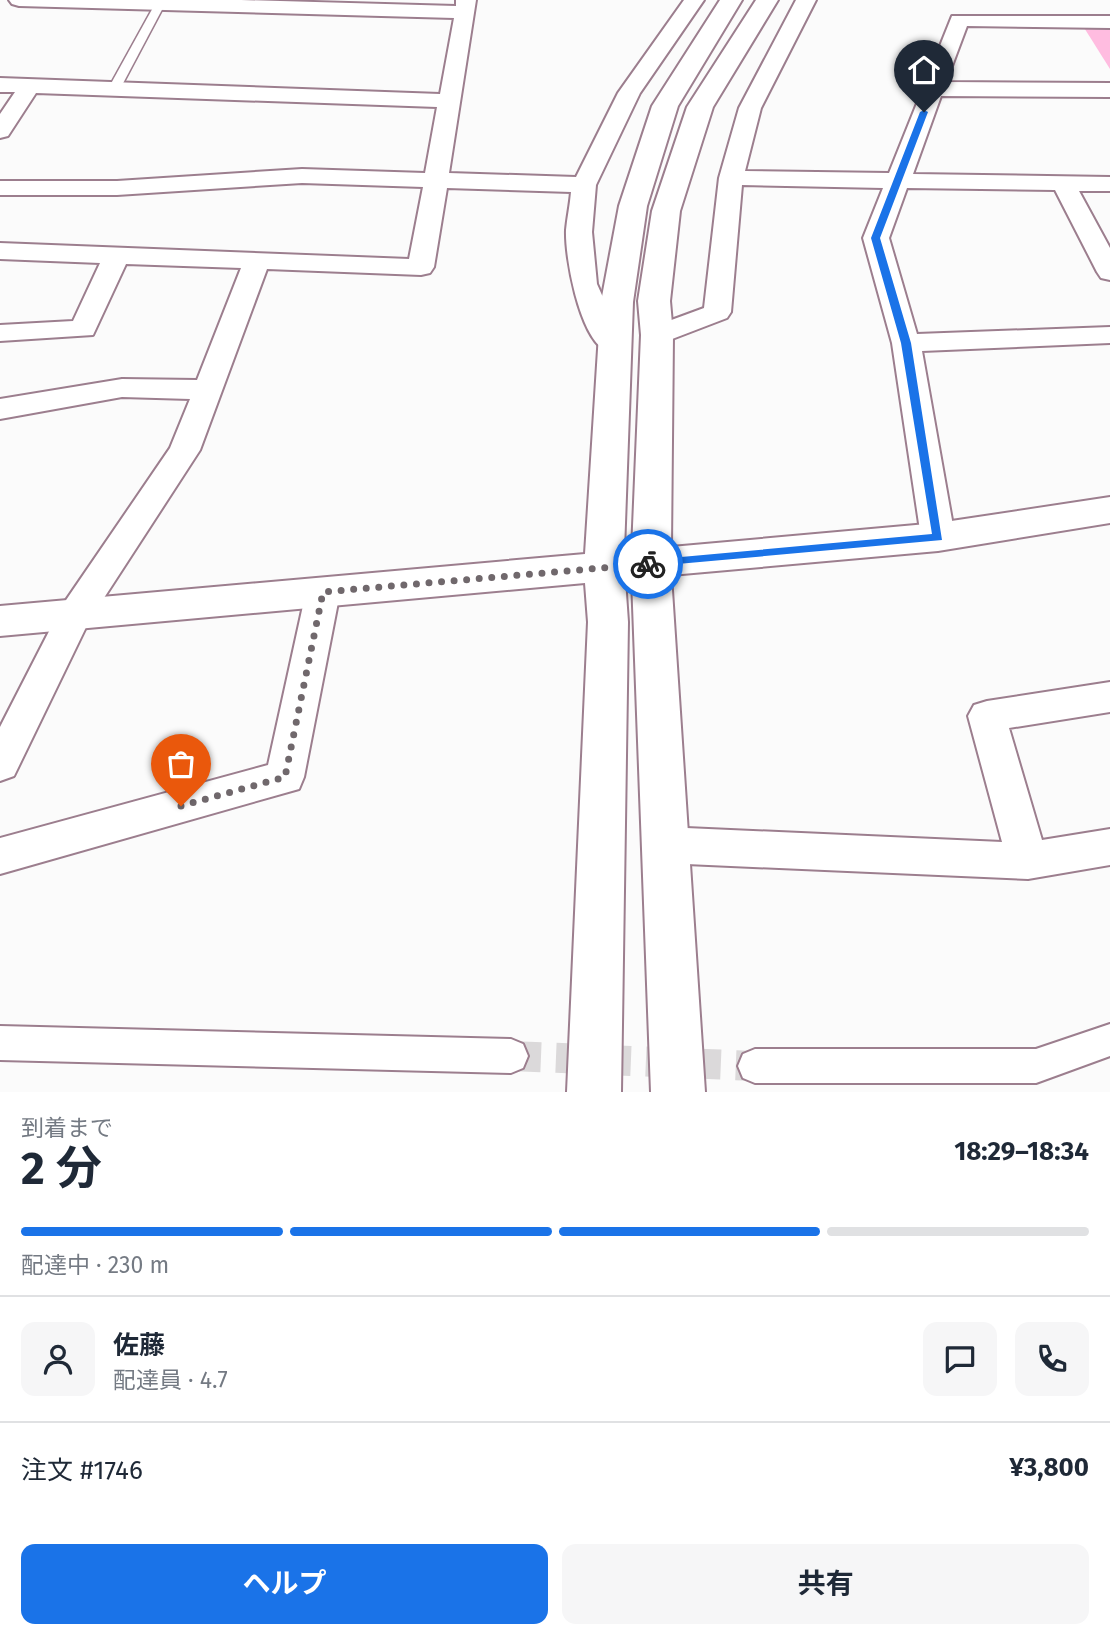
<!DOCTYPE html>
<html lang="ja">
<head>
<meta charset="utf-8">
<style>
	body { margin:0; font-family:"Fira Sans","Noto Sans JP",sans-serif; background:#f6f6f7; color:#1f2937; height:100vh; display:flex; flex-direction:column; font-size:26px; white-space:nowrap }
	* { box-sizing:border-box; margin:0 }
	p { font-size:23px; color:#747a83 }
	.icon { flex:none; width:38px; height:38px; fill:none; stroke:currentColor; stroke-width:2; stroke-linecap:round; stroke-linejoin:round }
	.map { position:relative; height:1092px; overflow:hidden }
	.details { display:flex; flex-direction:column; background:#fff; flex:1 }
	.details>* { flex:none }
	.pin { position:absolute; display:grid; place-items:center; width:60px; height:60px; color:#fff; margin:-72px -30px; border-radius:50% 50% 50% 0; rotate:-45deg; box-shadow:0 0 7px #0007 }
	.pin .icon { rotate:45deg }
	.courier { position:absolute; display:grid; place-items:center; width:70px; height:70px; margin:-35px; border:5px solid #1a73e8; border-radius:50%; background:#fff; color:#222; box-shadow:0 2px 9px #0007 }
	.summary em { font-style:normal; font-weight:700 }
	.summary div { display:flex; flex-direction:column-reverse }
	.summary { display:flex; align-items:center; justify-content:space-between; height:119px; padding:0 21px }
	h1 { font-size:46px; font-weight:700; line-height:52px }
	.bar { display:grid; grid-template-columns:repeat(4,1fr); gap:10px 7px; align-content:center; height:84px; padding:0 21px }
	.bar i { height:9px; border-radius:5px; background:#e0e1e3 }
	.bar .current { background:#1a73e8 }
	.bar p { grid-column:span 4 }
	.line { display:flex; align-items:center; gap:18px; padding:0 21px; border-top:2px solid #e0e1e3 }
	.line div { flex:1 }
	.round { display:grid; place-items:center; flex:none; width:74px; height:74px; border-radius:14px; background:#f6f6f7 }
	.primary-button { display:flex; gap:14px; margin-top:auto; padding:14px 21px }
	.primary-button a { flex:1; height:80px; border-radius:14px; background:#1a73e8; color:#fff; font-size:28px; font-weight:700; line-height:80px; text-align:center }
	.primary-button a+a { background:#f6f6f7; color:#1f2937 }
	.map>svg:first-child { display:block }
	.green { fill:#ffbce0 }
	.lines { fill:none; stroke-linecap:round; stroke-linejoin:round }
	.pedestrian-tunnel { stroke:#dbd9da; stroke-width:30; stroke-dasharray:30 15; stroke-linecap:butt }
	.service-casing { stroke:#9c7e8e; stroke-width:3 }
	.pedestrian-casing { stroke:#9c7e8e; stroke-width:4 }
	.minor-casing { stroke:#9c7e8e; stroke-width:4 }
	.tertiary-casing { stroke:#9c7e8e; stroke-width:4 }
	.service { fill:#fff; fill-rule:evenodd }
	.pedestrian { fill:#fff; fill-rule:evenodd }
	.minor { fill:#fff; fill-rule:evenodd }
	.tertiary { fill:#fff; fill-rule:evenodd }
	.route { fill:#1a73e8 }
	.done { stroke:#70686c; stroke-width:7; stroke-dasharray:0 12.6 }
</style>
</head>
<body>
<div class="map">
<svg width="1110" height="1092" viewBox="0 0 1110 1092">
	<rect width="100%" height="100%" fill="#fbfbfb"/>
	<path class="green" d="M1083,26h27v43z"/>
	<g class="lines">
		<path class="pedestrian-tunnel" d="M511,1056l244,10"/>
		<g class="service-casing">
			<path id="service" d="M160,1l5,3 -45,85 -10,2 -2,-2 47,-85z"/>
		</g>
		<g class="pedestrian-casing">
			<path id="pedestrian" d="M1110,1024v32l-74,27h-281l-12,-5 -5,-12 5,-12 12,-5h281z
				M0,1026l511,13 12,5 5,12 -5,12 -12,5 -511,-13z"/>
		</g>
		<g class="minor-casing">
			<path id="minor" d="M9,0h232l215,6v-6h20l-27,173 127,4 42,-84 66,-93h20l-64,93 -44,92 -4,47 5,52 22,49 9,11 -4,6c-7,2 -14,4 -21,-1 -24,-17 -38,-91 -37,-119 1,-12 4,-25 5,-38l-124,-4 -13,79 -4,6 -9,2 -154,-6 -67,181 -111,171 -75,155 -14,5v-54l62,-121 108,-158 20,-49 -68,-2 -122,22v-20l122,-20 75,1 44,-112 -115,-4 -33,71 -93,6v-16l73,-4 27,-58 -100,-4v-16l409,16 14,-72 -121,-4 -185,12h-117v-14h117l185,-12 123,4 12,-66 -401,-14 -28,43 -8,2v-24l15,-22h-15v-14l440,16 14,-76 -435,-12 -7,-2z
				M796,0h20l-55,108 -16,63 144,2 63,-157h158v12l-143,-2 -21,56 164,1v14l-169,-1 -28,78 197,3v14h-31l31,57v32l-9,-2 -4,-6 -42,-82 -148,-2 -18,50 28,96 193,-7v16l-188,8 33,186 -5,8 -12,4 -12,-4 -5,-8 -29,-194 -29,-105 20,-50 -141,-3 -11,127 -4,6 -60,23 -10,2 -10,-2 -4,-6 4,-6 57,-21 15,-130 20,-70z
				M323,579l12,4 5,9 -36,185 -5,12 -299,85v-36l268,-73 38,-173 5,-9z
				M1110,682v30l-101,16 33,112 68,-11v36l-82,14 -364,-16 -14,-5 -6,-13 6,-13 14,-5 338,15 -34,-126 6,-11 13,-4z"/>
		</g>
		<g class="tertiary-casing">
			<path id="tertiary" d="M720,0h22l-64,106 -31,100 -14,96 -9,249 8,-1 9,-215 -3,-34 14,-90 35,-104 69,-107h22l-65,107 -33,104 -10,90 3,34 -2,212 267,-24 172,-26v26l-172,28 -267,24 34,517h-54l-19,-513h-7l3,43 -7,470h-54l21,-470 -3,-39 -585,53v-30l585,-52 16,-252 18,-96 33,-100z"/>
		</g>
		<use href="#service" class="service"/>
		<use href="#pedestrian" class="pedestrian"/>
		<use href="#minor" class="minor"/>
		<use href="#tertiary" class="tertiary"/>
	</g>
	<path class="route" d="M924,110l4,2 -48,126 31,105 31,197 -298,27v-6l4,-1 284,-26 -31,-191 -30,-105 49,-126z"/>
	<g class="lines">
		<path class="done" d="M181,806l104,-29 38,-185 325,-28"/>
	</g>
</svg>
<div class="pin" style="left:181px;top:806px;background:#ea580c"><svg class="icon" aria-label="bag" viewBox="0 0 24 24"><path d="M5 8h14l-1 12H6zM9 8a3 3 0 0 1 6 0"/></svg></div>
<div class="pin" style="left:924px;top:112px;background:#1f2937"><svg class="icon" aria-label="home" viewBox="0 0 24 24"><path d="M3 11l9-7 9 7M6 9v11h12V9"/></svg></div>
<div class="courier" style="left:648px;top:564px"><svg class="icon" aria-label="bike" viewBox="0 0 24 24"><circle cx="6" cy="16" r="4"/><circle cx="18" cy="16" r="4"/><path d="M6 16l4-8h5l3 8M10 8l3 8H6M13 5h3"/></svg></div>
</div>
<section class="details">
<div class="summary"><div><h1>2 分</h1><p>到着まで</p></div><em>18:29–18:34</em></div>
<div class="bar"><i class="current"></i><i class="current"></i><i class="current"></i><i></i><p>配達中 · 230 m</p></div>
<div class="line" style="height:126px"><a class="round"><svg class="icon" aria-label="person" viewBox="0 0 24 24"><circle cx="12" cy="8" r="4"/><path d="M4 21q1-7 8-7t8 7"/></svg></a><div><b>佐藤</b><p>配達員 · 4.7</p></div><a class="round"><svg class="icon" aria-label="chat" viewBox="0 0 24 24"><path d="M4 5h16v11H9l-5 4z"/></svg></a><a class="round"><svg class="icon" aria-label="phone" viewBox="0 0 24 24"><path d="M5 4h4l2 5-3 2q2 4 5 5l2-3 5 2v4C11 20 4 13 5 4z"/></svg></a></div>
<div class="line" style="height:91px"><div>注文 #1746</div><b>¥3,800</b></div>
<div class="primary-button"><a>ヘルプ</a><a>共有</a></div>
</section>
</body>
</html>
